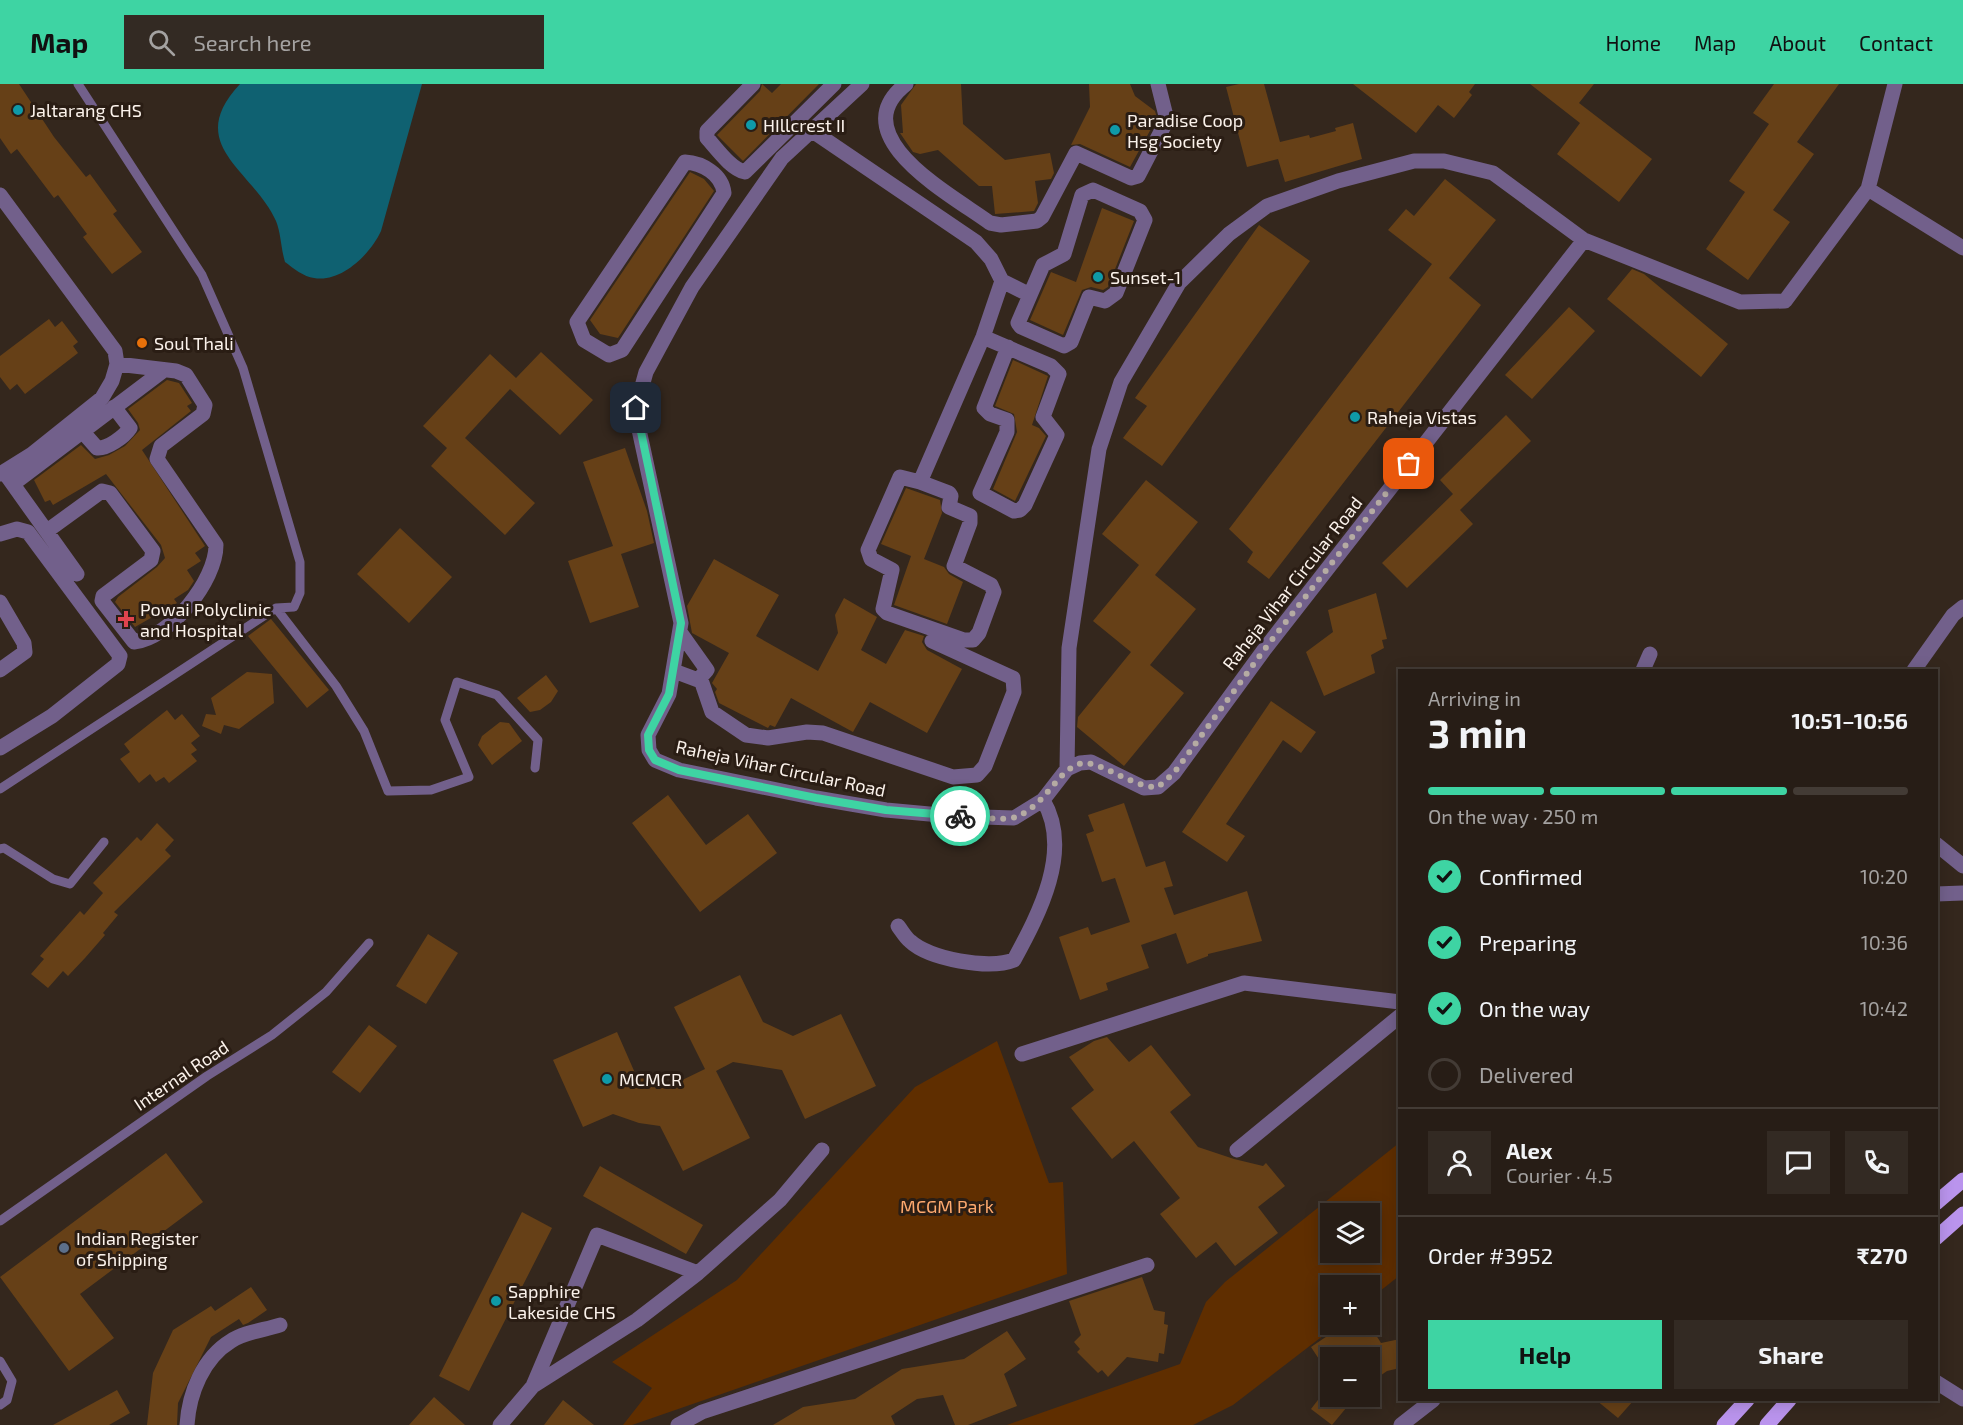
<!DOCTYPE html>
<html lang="en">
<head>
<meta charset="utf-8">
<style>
	body { margin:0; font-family:"Exo 2",sans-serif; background:#332a23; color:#f1f3f6; height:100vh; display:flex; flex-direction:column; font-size:22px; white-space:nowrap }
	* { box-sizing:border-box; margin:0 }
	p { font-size:20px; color:#a4a2a1 }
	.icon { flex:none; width:33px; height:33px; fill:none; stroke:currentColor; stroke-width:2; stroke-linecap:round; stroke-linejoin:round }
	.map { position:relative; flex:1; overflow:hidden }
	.side { position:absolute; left:1398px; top:585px; width:540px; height:732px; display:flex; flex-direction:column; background:#271d16; border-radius:0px; box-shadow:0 3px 15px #0003,0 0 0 2px #433b35 }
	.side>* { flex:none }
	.buttons { position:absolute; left:1320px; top:1119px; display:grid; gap:12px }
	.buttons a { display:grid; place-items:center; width:60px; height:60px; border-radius:0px; background:#271d16; box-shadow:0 3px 15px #0003,0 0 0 2px #433b35; font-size:30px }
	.pin { position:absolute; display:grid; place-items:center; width:51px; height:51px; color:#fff; margin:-26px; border-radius:12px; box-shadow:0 3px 9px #0006 }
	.courier { position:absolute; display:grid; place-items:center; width:60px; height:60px; margin:-30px; border:4px solid #3ed4a3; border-radius:50%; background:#fff; color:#222; box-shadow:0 2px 8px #0007 }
	.overview em { font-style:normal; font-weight:700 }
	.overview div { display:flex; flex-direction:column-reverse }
	.overview { display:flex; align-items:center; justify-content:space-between; height:102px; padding:0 30px }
	h1 { font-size:39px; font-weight:700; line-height:45px }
	.bar { display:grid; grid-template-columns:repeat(4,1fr); gap:9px 6px; align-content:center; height:72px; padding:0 30px }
	.bar i { height:8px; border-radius:4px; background:#433b35 }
	.bar .selected { background:#3ed4a3 }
	.bar p { grid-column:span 4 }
	.line { display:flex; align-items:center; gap:15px; padding:0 30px; border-top:2px solid #433b35 }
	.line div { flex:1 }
	.round { display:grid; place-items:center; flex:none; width:63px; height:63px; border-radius:0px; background:#332a23 }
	ol { padding:0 30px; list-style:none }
	li { display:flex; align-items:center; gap:18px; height:66px }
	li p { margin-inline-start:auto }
	li .icon { padding:6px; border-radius:50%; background:#3ed4a3; color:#111; stroke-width:4 }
	li:last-child { color:#a4a2a1 }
	li i { width:33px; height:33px; border:3px solid #433b35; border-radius:50% }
	.action { display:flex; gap:12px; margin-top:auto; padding:12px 30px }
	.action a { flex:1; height:69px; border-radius:0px; background:#3ed4a3; color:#111; font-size:24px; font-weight:700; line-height:69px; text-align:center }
	.action a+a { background:#332a23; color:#f1f3f6 }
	header { display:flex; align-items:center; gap:36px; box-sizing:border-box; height:84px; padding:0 30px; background:#3ed4a3; color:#111 }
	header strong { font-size:28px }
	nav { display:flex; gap:33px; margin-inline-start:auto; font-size:21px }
	.search { width:420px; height:54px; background:#332a23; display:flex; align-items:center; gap:15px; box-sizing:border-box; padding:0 21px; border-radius:0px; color:#a4a2a1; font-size:22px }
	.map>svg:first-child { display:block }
	.green { fill:#5f2e00; fill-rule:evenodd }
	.water { fill:#0f6171 }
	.building { fill:#664017 }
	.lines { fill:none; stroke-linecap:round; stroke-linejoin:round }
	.service { stroke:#72608b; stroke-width:9 }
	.minor { stroke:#72608b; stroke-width:15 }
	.primary { stroke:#ba94ed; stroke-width:15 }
	.done { stroke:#b5aba3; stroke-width:6; stroke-dasharray:0 10.8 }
	.route { stroke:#3ed4a3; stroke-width:8 }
	.culture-dot { fill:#0f9aa8; stroke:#2a1d14; stroke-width:2 }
	.food-dot { fill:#e8710a; stroke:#2a1d14; stroke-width:2 }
	.health-dot { fill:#e0444e; stroke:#2a1d14; stroke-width:2 }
	.service-dot { fill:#5c6f8a; stroke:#2a1d14; stroke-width:2 }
	.labels { text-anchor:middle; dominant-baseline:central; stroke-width:6; stroke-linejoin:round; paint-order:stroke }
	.poi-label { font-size:18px; fill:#fbf2eb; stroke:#2a1d14; text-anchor:start }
	.street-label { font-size:18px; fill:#fbf2eb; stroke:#2a1d14 }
	.park-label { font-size:18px; fill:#fea96e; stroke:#2a1d14 }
</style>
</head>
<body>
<header>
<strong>Map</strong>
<div class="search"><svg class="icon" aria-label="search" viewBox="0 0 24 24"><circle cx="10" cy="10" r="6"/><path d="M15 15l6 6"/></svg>Search here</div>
<nav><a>Home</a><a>Map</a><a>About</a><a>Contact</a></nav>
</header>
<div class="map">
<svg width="1963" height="1341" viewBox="0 0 1963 1341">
	<rect width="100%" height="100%" fill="#34271d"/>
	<path class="green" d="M997,957l52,142 14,-1 4,92 -435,151h-9l29,-37 -40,-26 125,-82 178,-193z
		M1399,1059v133l-29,23v-13h-40v38l7,1 -104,80 -40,20h-186l173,-61 26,-62 19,-20zM1330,1130h40v38h-40z"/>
	<path class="water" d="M240,0h182l-41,147c-10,22 -39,52 -67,47 -10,-1 -21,-10 -29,-16 -4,-13 -4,-29 -9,-41 -24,-52 -93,-76 -36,-137z"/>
	<path class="building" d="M0,0h19l35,53 32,40 4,-3 27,37 -4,3 29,38 -30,22 -29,-37 4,-3 -29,-39 -4,3 -37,-49 -6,5 -11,-16z
		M762,0l10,9 9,-9h38l-76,77 -26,-26 43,-44z
		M916,0h45l2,40 42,36 45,-7 4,20 -3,6 -16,2 3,22 -4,8 -39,3 -3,-28h-13l-41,-36 -18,4 -7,-2 -13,-19h3l-2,-28z
		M1089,0h41l5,12 20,15 2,7 -27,49 -50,-23 -9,1 19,-38z
		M1239,0h25l16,58 29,-7 1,3 26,-7 -1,-3 18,-5 9,36 -77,23 -7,-23 -31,8 -21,-80z
		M1353,0h122l-6,8 3,3 -18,23 -16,-13 -22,28z
		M1530,0h64l-15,19 73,56 -33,43 -62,-48 23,-31z
		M1774,0h65l-42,58 17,12 -41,56 17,12 -42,58 -42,-31 39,-57 -16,-11 40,-57 -16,-11z
		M690,88l14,7 10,12 -96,147 -18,-4 -10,-14z
		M1445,95l51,41 -47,58 32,27 -212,274 -22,-17 6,-10 -24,-23 203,-265 -44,-34 18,-21 8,7z
		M1102,124l32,13 -26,66 -5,3 -12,-3 -9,3 -19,45 -33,-15 21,-48 25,10z
		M1259,141l51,36 -148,205 -39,-28 24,-32 -12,-8z
		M1632,185l12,5 84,70 -27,33 -94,-78z
		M1569,223l26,24 -63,68 -27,-24z
		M49,235l6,8 7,-6 16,21 -5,4 5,7 -53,41 -8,-10 -7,6 -10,-13v-21z
		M541,268l52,48 -33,35 -50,-46 -45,49 70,65 -30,32 -74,-69 16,-18 -24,-22 67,-72 26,24z
		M1013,276l35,16 -16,49 7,3 7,8 -31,65 -22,-12 24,-57 -3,-18 -19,-8z
		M167,296l12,3 13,20 -5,3 4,5 -49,39 63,96 -10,7 6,8 -14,9 7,11 -6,9 -14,9 3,4 -42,24 -20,-25 3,-5 39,-30 8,-9 -4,-13 -55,-71 -53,31 -3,-5 -5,2 -11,-22 47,-35 14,14 14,-4 16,-9 15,-16 -2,-7 -10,-14z
		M1506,331l25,26 -71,69 13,14 -66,64 -25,-25 71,-69 -13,-14z
		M625,364l22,63 7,32 -33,11 18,53 -49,16 -22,-62 45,-15 -30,-84z
		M1146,396l52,42 -43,53 41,34 -46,56 34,28 -60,73 -47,-39 1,-10 53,-65 -38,-31 46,-56 -37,-31z
		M906,404l34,12 2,13 -18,46 20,8 5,7 14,8 -16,42 -53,-19 17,-49 -30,-12z
		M400,444l52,49 -43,46 -52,-49z
		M714,475l65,36 -23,41 62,35 20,-38 -3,-18 9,-17 33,19 -16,33 25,14 19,-34 19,6 -2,6 5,8 35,19 -35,64 -57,-31 -17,30 -62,-34 -16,29 -5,-2 -2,3 -49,-25 -4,-11 2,-3 -5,-6 17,-30 -37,-20 -5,-27z
		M1376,509l11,46 -5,1 2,8 -13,7 4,18 -51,23 -18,-44 27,-20 -5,-22z
		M271,535l58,71 -22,18 -59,-72z
		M247,588l25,2 2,29 -35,26 -15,-4 -3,9 -19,-8 4,-12 10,1 -5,-17z
		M546,591l12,16 -7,11 -11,8 -10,2 -13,-14z
		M1271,617l45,31 -15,21 -18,-13 -57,84 19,12 -18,26 -45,-30z
		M167,626l8,10 7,-6 18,22 -9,7 6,7 -6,4 6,7 -28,22 -5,-6 -8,5 -6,-8 -11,9 -19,-24 10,-7 -6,-8z
		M500,638l9,1 13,18 -30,24 -14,-20 4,-9z
		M668,711l38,50 42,-31 29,39 -77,59 -68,-89z
		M1124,719l22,64 19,-6 8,25 -9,2 10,27 73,-24 15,50 -54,13v2l-21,8 -11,-31 -35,12 8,23 -43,15 2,7 -28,10 -21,-63 29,-10 3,8 39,-13 -15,-44 -13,4 -16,-48 8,-3 -6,-16z
		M157,739l17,17 -9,10 6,6 -57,56 4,3 -15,18 2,2 -20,23 -17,18 -5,-5 -15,17 -17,-14 13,-15 -4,-3 40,-45 4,4 19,-22 -10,-10 44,-46 4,4z
		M428,850l30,19 -32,51 -30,-18z
		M740,891l23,47 30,14 48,-22 35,72 -71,33 -23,-49 -49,-8 -17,9 34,67 -67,33 -23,-45 -21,-3 -26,-9 -30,13 -30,-67 64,-28 18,41 37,12 33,-16 -31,-62z
		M369,941l28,21 -37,47 -28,-21z
		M1107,953l22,25 22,-17 40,50 -21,17 28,35 36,12 29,7 3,-3 19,23 -27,21 20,26 -43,33 -19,-24 -20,16 -36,-44 20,-16 -46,-57 -22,18 -41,-51 23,-18 -25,-33 25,-16z
		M166,1069l37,49 -123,92 34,44 -45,33 -69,-94z
		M600,1082l103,59 -17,29 -103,-58z
		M522,1128l30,16 -83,163 -30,-15z
		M1142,1193l12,33 11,2 -1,12 4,1 -4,29 -5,-1 -1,9 -31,-5 -19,20 -6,-7 -4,3 -21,-21 3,-3 -6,-7 7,-7 -12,-34z
		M251,1203l16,23 -19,13 -5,2 -4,-6 -28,18 -33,66 -1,22h-30l6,-52 20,-43 38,-24 4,5z
		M1345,1240h24l12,19 19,-4v29l-13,3 -17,12v-25h-40v18l-19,-29z
		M1007,1247l19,28 -22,15 13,32 -49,19h-13l-12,-30 -26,4 -26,17 4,9h-122l30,-18 52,-8 47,-30 62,-10z
		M117,1306l13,23 -21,12h-56z
		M1321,1312h35l-24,29 -21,-16z
		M434,1313l31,28h-56z
		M563,1316l31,25h-50z
		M1596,1316h38l-16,18z"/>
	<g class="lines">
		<path class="service" d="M276,524l60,78 28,45 24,60 43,-1 38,-13 -24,-57 12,-38 40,13 41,45 -3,28
			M0,705l276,-181 18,-1 6,-14v-31l-57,-194 -41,-93 -124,-191
			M0,765l4,-1 49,31 17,5 34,-42
			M0,1137l207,-145 65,-41 54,-43 43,-49
			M0,1277l12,20 -5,19 -7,5"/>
		<path class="minor" d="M753,0l-46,47v7c10,11 24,31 38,34l89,-88
			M862,0l-80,74 -90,129 -46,85 -10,36 2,17 43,198 -12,71 -21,41 1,15 6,10 24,10 137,28 70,12 65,6 63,2 29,-18 24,-31 13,-6 11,-1 53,26 14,-1 16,-14 90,-123 320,-410 156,62 45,-1 83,-112 27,-105
			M906,0c-66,52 46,111 84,139l11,2 36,-4 5,-4 34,-64 55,25 7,-2 29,-56 -9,-36
			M811,46l165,112 15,17 11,22 -19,56 -63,145 29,11 2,3 -2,11 21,9v7l-16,43 37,19 3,7 -15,41 -6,7h-9l-77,-27 -4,-4 9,-39 -21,-11 -3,-9 32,-73 20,5
			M685,78c17,1 37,12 39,31l-102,157 -13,5 -25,-15 -7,-18z
			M1868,105l95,59
			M1093,106l47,21 5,9 -29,73 -11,8 -16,-4 -18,45 -7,4 -43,-19 -3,-4 25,-58 21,-11 18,-59z
			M0,111l115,156 2,13 -5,17 -10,17 -70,56 -32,20
			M1002,197l28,14
			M983,253l68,29 8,8 -16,43 14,18 -32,70 -5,5 -6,1 -34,-18 27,-61v-12l-17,-6 -6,-6 24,-61
			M82,347l15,17c10,1 27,-11 33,-20l-16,-21
			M7,392l70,98
			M13,400l151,-114
			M47,447l55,-40 8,2 43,58 -2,9 -48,36 -1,5 32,41c36,-4 82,-61 82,-97l-59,-86 4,-13 42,-32 2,-9 -19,-30 -10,-4 -59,-7
			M0,450l17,-5 11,3 92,124 -2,8 -66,52 -52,32
			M0,518l24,41 1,9 -25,18
			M1643,586l7,-16
			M1914,586l39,-55 10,-8
			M674,587l24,9 9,-10 -27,-38
			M701,596l11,32 34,23 22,3 39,-6 16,1 130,44 24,-2 8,-9 29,-74 -1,-14 -81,-37
			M1067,685l2,-121 30,-199 22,-67 58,-99 50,-49 38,-28 71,-25 76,-20h30l49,12 91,67
			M1936,760l27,22
			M1936,810l27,-1
			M898,842c4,5 7,11 12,15 19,18 79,29 104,19 25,-46 59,-110 29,-160
			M1022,970l222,-71 156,19
			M1237,1066l163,-134
			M1936,1298l27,17
			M533,1302l64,-151 101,38
			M187,1341c2,-32 16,-67 44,-84 13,-9 34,-11 49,-16
			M500,1341l33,-39 104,-66 61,-47 82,-73 42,-50
			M678,1341l24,-13 445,-147
			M1401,1341l32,-25"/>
		<path class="primary" d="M1936,1119l27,-23
			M1936,1154l27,-24
			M1724,1341l23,-25
			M1767,1341l22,-25"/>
	</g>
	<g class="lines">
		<path class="done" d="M960,732c14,1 44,5 56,1 29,-11 41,-46 63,-53 20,-6 52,24 79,23l16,-14 90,-123 145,-186"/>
		<path class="route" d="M636,324l45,215 -12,71 -21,41 1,15 6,10 24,10 137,28 70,12 74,6"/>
	</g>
	<g class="culture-dot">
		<circle cx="18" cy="26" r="6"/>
		<circle cx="751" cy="41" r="6"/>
		<circle cx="1115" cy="46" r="6"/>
		<circle cx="1098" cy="193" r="6"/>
		<circle cx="1355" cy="333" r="6"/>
		<circle cx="607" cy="995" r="6"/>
		<circle cx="496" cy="1217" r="6"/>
	</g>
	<circle class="food-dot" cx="142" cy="259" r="6"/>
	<path class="health-dot" d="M123 526h6v6h6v6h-6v6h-6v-6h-6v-6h6z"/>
	<circle class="service-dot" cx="64" cy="1164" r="6"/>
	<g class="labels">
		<g class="poi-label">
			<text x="30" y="26">Jaltarang CHS</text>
			<text x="1127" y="36">Paradise Coop<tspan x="1127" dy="21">Hsg Society</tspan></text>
			<text x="763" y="41">HIllcrest II</text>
			<text x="1110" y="193">Sunset-1</text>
			<text x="154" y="259">Soul Thali</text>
			<text x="1367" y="333">Raheja Vistas</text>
			<text x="140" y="525">Powai Polyclinic<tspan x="140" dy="21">and Hospital</tspan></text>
			<text x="619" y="995">MCMCR</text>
			<text x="76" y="1154">Indian Register<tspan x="76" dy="21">of Shipping</tspan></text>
			<text x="508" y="1207">Sapphire<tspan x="508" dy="21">Lakeside CHS</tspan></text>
		</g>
		<g class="street-label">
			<text transform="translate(1292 499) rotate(-52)">Raheja Vihar Circular Road</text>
			<text transform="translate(781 684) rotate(12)">Raheja Vihar Circular Road</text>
			<text transform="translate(181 991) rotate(-34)">Internal Road</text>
		</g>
		<g class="park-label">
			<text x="947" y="1122">MCGM Park</text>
		</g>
	</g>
</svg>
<div class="buttons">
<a><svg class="icon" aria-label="layers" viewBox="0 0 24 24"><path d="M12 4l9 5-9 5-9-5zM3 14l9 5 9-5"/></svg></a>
<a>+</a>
<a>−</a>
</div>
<div class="pin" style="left:1409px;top:380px;background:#ea580c"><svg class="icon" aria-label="bag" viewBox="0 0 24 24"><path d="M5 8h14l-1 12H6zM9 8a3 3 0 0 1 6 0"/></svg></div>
<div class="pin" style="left:636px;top:324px;background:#1f2937"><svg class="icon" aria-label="home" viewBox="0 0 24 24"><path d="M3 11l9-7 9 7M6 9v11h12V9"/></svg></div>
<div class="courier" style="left:960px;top:732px"><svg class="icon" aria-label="bike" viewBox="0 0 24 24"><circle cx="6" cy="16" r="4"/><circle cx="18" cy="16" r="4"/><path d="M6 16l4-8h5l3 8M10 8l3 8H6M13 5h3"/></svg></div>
<section class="side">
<div class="overview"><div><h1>3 min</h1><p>Arriving in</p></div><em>10:51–10:56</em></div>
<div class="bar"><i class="selected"></i><i class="selected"></i><i class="selected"></i><i></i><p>On the way · 250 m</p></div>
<ol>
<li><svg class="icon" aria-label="check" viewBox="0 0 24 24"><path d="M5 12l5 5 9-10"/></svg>Confirmed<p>10:20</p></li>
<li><svg class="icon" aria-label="check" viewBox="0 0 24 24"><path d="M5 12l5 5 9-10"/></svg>Preparing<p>10:36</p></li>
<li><svg class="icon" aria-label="check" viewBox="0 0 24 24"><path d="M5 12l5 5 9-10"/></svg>On the way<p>10:42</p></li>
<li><i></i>Delivered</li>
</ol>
<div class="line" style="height:108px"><a class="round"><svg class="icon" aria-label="person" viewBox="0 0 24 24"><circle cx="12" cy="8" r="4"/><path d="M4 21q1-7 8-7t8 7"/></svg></a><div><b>Alex</b><p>Courier · 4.5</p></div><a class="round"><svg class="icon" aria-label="chat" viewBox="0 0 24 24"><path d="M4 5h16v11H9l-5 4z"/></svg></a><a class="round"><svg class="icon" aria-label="phone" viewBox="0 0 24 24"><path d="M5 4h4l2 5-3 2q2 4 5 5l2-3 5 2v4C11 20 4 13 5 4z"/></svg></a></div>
<div class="line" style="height:78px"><div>Order #3952</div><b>₹270</b></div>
<div class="action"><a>Help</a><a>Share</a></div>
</section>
</div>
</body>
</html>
